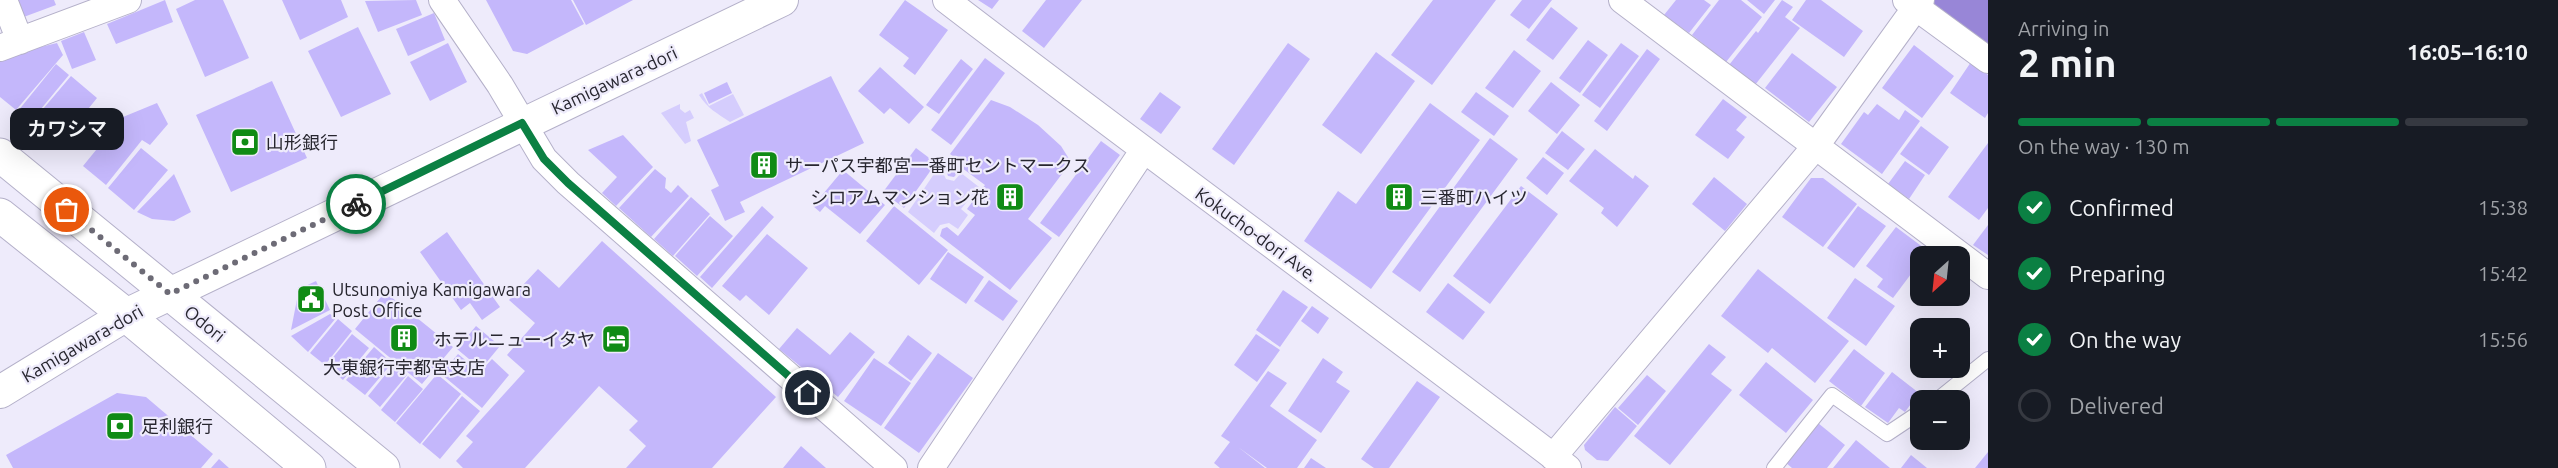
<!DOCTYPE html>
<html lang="en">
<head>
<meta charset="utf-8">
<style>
	body { margin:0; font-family:Ubuntu,"Noto Sans JP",sans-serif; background:#20242c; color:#f1f3f6; height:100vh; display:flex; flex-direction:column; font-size:22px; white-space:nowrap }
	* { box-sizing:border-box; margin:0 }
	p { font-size:20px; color:#9ea1a6 }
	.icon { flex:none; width:33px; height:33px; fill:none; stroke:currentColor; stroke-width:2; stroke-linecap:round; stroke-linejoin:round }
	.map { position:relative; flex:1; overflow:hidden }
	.side { display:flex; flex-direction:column; background:#171b24; width:570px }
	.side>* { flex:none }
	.needle { width:39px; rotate:207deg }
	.controls { position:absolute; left:1910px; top:246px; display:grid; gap:12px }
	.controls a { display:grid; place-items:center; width:60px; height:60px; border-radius:12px; background:#171b24; box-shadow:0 6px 24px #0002; font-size:30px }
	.pin { position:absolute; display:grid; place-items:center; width:51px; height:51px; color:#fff; margin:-26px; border:3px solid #fff; border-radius:50%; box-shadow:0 2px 6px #0007 }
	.courier { position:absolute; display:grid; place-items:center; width:60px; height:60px; margin:-30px; border:4px solid #0b8043; border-radius:50%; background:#fff; color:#222; box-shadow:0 2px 8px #0007 }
	.bubble { position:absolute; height:42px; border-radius:12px; background:#171b24; box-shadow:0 6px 24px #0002; font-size:20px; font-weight:600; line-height:42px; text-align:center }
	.headline em { font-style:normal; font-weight:600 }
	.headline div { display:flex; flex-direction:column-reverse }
	.headline { display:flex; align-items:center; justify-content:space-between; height:102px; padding:0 30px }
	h1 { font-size:39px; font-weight:600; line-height:45px }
	.bar { display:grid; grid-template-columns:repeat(4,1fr); gap:9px 6px; align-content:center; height:72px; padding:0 30px }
	.bar i { height:8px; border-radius:4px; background:#363941 }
	.bar .current { background:#0b8043 }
	.bar p { grid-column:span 4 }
	ol { padding:0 30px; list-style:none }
	li { display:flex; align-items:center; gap:18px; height:66px }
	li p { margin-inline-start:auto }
	li .icon { padding:6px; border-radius:50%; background:#0b8043; color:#fff; stroke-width:4 }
	li:last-child { color:#9ea1a6 }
	li i { width:33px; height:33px; border:3px solid #363941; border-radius:50% }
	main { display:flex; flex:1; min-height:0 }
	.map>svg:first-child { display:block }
	.green { fill:#d5cdfd }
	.water { fill:#9886d7 }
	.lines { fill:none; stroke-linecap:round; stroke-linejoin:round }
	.river { stroke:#9886d7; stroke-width:54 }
	.building { fill:#c4b7fb }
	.service-casing { stroke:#b4b0c9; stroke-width:16 }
	.minor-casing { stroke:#b4b0c9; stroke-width:28 }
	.tertiary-casing { stroke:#b4b0c9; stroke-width:34 }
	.primary-casing { stroke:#b4b0c9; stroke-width:35 }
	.service { stroke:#fff; stroke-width:14 }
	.minor { stroke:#fff; stroke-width:26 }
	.tertiary { stroke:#fff; stroke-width:32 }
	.primary { stroke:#fff; stroke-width:33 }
	.done { stroke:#6d6b76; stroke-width:6; stroke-dasharray:0 10.8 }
	.route { stroke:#0b8043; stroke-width:8 }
	.labels { text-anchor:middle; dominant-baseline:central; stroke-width:4.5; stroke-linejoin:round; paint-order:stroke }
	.street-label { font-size:18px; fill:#27262f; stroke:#eeebfb }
	.poi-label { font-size:18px; fill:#27262f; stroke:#eeebfb; text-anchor:start }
</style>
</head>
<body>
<main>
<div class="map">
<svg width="1988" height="468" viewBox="0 0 1988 468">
	<rect width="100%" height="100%" fill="#eeebfb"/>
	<path class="green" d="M702,93l7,13 24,-12 11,21 -14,7c-12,-8 -23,-14 -31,-27z
		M680,104v5l5,4 5,-3 4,8 -8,4 5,19 -6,3 -24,-31z
		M945,158l4,2 -7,11 4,8 8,2 7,-8 18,14 -18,22 7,6 -10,14 -9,-6 -9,2 -6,8 -26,-21z"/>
	<path class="water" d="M1965,0l23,15v27l-35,-25z"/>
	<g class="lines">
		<path class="river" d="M1949,0l39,28"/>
	</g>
	<path class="building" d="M15,0h39l2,5 -35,13z
		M165,0l8,22 -57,22 -9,-20z
		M195,0h28l26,58 -44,19 -29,-68z
		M282,0h59l7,17 -48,23z
		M416,0l6,15 -44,17 -13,-31z
		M486,0h85l13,24 -57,30 -14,-3z
		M573,0h60l-47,25z
		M905,0l43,30 -33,45 -12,-9 6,-8 -30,-23z
		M978,0h21l-7,9z
		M1046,0h36l-38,48 -22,-17z
		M1433,0h63l-64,85 -41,-30z
		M1522,0h30l-23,29 -19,-14z
		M1676,0h28l7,5 -22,28 -25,-18z
		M1719,0h22l21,17 -36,45 -34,-27z
		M1747,0h28l-11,14z
		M1782,0l11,7 -8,10 15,11 -45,57 -26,-20 27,-34 2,2z
		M1806,0h15l42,31 -19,26 -52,-37z
		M1551,7l27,21 -25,32 -27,-20z
		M434,13l11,27 -37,16 -12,-27z
		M358,27l33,67 -50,23 -33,-66z
		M84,32l12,28 -24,9 -11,-28z
		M1588,40l20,15 -28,38 -21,-15z
		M57,43l6,12 -47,55 -16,-13v-40z
		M448,43l19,39 -37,19 -20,-39z
		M1288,43l22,16 -76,106 -22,-16z
		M1621,43l18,13 -39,52 -18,-13z
		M1914,45l40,31 -32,42 -40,-30z
		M1647,49l13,10 -53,72 -13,-10z
		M1514,50l27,21 -28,37 -28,-20z
		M1376,52l39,29 -54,73 -39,-29z
		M1792,53l45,34 -28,35 -44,-34z
		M985,58l20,15 -54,72 -20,-15z
		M961,59l12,10 -34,45 -13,-9z
		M1971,62l17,13v38l-3,5 -35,-25z
		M56,64l13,11 -38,46 -13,-10z
		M880,67l44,40 -15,17 -19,-16 -6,6 -26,-23z
		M71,76l26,22 -38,47 -27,-23z
		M831,76l33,67 -124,59 5,10 -20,9 -14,-31 8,-4 -22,-46z
		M272,81l35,77 -76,34 -35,-77z
		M727,82l5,11 -23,11 -5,-11z
		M1551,82l29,23 -23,29 -29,-23z
		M1160,92l21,15 -20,27 -21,-15z
		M1476,92l33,24 -15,20 -33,-24z
		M1723,99l24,18 -11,13 9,7 -17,22 -33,-24z
		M991,100l19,7 28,18 23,21 10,16 -43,57 24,19 -42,52 -70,-54 2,-7 5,-2 11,9 17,-21 -8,-6 18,-24 -23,-17 -8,9 -6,-1 -2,-6 9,-12 -5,-4z
		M157,103l11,21 -18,21 -8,-5 -36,45 -23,-19 40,-49z
		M1430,103l50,37 -109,149 -67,-48 34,-50 18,13z
		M1877,104l22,16 6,-10 15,11 -38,53 -41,-30 23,-32 4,3z
		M1921,126l28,21 -20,28 -29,-21z
		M1562,131l23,18 -17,21 -23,-17z
		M623,135l30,32 -37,39 -14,-13 15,-16 -29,-27z
		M1490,138l28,21 -98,133 -28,-20z
		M1101,141l19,14 -61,82 -19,-14z
		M1988,143v65l-9,12 -31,-23z
		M141,148l27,22 -34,40 -26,-22z
		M916,148l20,15 -32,45 -21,-16z
		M1595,149l38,30 2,-4 14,11 -32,41 -16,-14 3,-5 -35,-27z
		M1543,157l21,16 -17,22 -21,-17z
		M1905,161l20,14 -16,24 -21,-15z
		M655,169l11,9 -1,10 6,5 7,-8 11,11 -38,41 -32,-29z
		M843,170l42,35 -25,29 -35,-28 -5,6 -7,-6z
		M174,174l17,38 -17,9 -22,-2 -15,-7z
		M1714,177l33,27 -22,27 -33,-27z
		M1811,178h12l34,26 -34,43 -41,-30z
		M1521,186l37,28 -68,90 -37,-28z
		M691,197l19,17 -37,42 -19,-17z
		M762,206l12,11 -62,71 -12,-11z
		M894,206l54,44 -29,35 -53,-44z
		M1858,206l28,20 -32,42 -27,-20z
		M710,216l23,20 -36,40 -22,-20z
		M1988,225v30l-15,-10z
		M1896,227l32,24 -4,5h-4v6l-27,36 -16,-11 6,-8 -17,-13z
		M447,232l53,75 -18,13 -12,-17 -9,7 -41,-58z
		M767,234l41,34 -39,47 -23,-20 -6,6 -18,-15z
		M602,241l174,156 -64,71h-86l20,-22 -17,-16 9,-9 -39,-35 -74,82h-62l-7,-7 17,-19 -7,-6 59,-65 -18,-16 28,-32 -26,-23 29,-31 21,19z
		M948,252l36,25 -18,27 -36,-25z
		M1758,269l91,72 -34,42 -43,-35 -4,5 -47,-37z
		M1855,278l40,28 -29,40 -39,-28z
		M989,280l29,21 -15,20 -29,-20z
		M316,281l14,29 -39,20 8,-41z
		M1448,283l37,29 -22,28 -37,-28z
		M1283,290l25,17 -28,40 -24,-17z
		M385,292l68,55 -31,37 -67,-55z
		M1312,306l17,12 -11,16 -17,-13z
		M330,314l6,4 -28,34 -17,-16z
		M338,319l14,12 -27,34 -15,-12z
		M476,326l24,20 -19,23 -24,-20z
		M797,328l33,27 20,-23 25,20 -37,45 -59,-48z
		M352,334l17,14 -26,32 -17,-14z
		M1256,334l24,16 -23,32 -23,-17z
		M908,335l24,18 -21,28 -23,-18z
		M1709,344l17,13 -15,17 21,16 -62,75 -36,-29z
		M374,347l18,16 -27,32 -19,-15z
		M1854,349l31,24 -24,33 -32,-25z
		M938,353l35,25 -54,75 -35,-25z
		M458,354l22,18 12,-13 17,16 -27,33 -41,-34z
		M874,358l37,25 -30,43 -37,-25z
		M1323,358l20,14 -7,10 14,9 -29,42 -33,-22z
		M1766,362l47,38 -27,33 -47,-38z
		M394,364l13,11 -27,32 -12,-11z
		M1268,371l19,12 -17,23 47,34 -20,28h-30l-29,-21 27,21h-45l-6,-5 16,-21 -9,-6z
		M1892,372l27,21 -14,19 -6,-4 -11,15 -23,-16z
		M437,374l24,20 -41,50 -24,-21z
		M1647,375l19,16 -28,34 -20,-17z
		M408,376l15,13 -28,33 -14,-12z
		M1417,381l23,16 -51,71h-15l-13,-9z
		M117,393l29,4 67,57 -12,14h-188l-7,-13z
		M462,396l18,15 -40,48 -18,-15z
		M1615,407l22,19 -29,35 -11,-1 -12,-10 -1,-5z
		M1818,423l27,22 -18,23h-35l-7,-6z
		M1856,440l34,28h-57z
		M801,446l25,22h-43z
		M1988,452v16h-13z
		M1911,455l16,13h-26z
		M1311,458l15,10h-22z
		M219,459l10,9h-18z"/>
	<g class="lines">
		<g class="service-casing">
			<path id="service" d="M1937,400l51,-41
				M1774,468l58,-73 55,39 33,-22"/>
		</g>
		<g class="minor-casing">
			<path id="minor" d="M4,0l16,41
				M442,0l58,85 44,74 24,24 326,285
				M946,0c206,158 416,310 622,468
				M1622,0l366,276
				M1906,0l82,60
				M0,48l128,-48
				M1553,457l262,-310 106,-147
				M931,468l212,-317"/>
		</g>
		<g class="tertiary-casing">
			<path id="tertiary" d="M0,392l126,-77 656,-315"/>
		</g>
		<g class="primary-casing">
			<path id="primary" d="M0,155l383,313
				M0,215l126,100 183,153"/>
		</g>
		<use href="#service" class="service"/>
		<use href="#minor" class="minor"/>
		<use href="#tertiary" class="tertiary"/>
		<use href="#primary" class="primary"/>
	</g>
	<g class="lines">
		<path class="done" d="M67,210l103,84 186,-90"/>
		<path class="route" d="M356,204l166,-81 22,36 24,24 240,210"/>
	</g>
	<defs>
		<g id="bank-square" transform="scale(1.5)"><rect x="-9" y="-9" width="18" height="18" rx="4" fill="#108b15" stroke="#eeebfb"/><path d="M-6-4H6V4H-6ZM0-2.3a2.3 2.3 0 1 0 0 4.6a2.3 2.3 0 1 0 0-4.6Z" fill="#fff"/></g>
		<g id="building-square" transform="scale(1.5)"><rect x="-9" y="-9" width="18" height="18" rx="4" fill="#108b15" stroke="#eeebfb"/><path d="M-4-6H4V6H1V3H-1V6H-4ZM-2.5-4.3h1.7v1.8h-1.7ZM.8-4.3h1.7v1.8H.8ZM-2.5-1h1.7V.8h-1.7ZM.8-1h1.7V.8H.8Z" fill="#fff"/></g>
		<g id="civic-square" transform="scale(1.5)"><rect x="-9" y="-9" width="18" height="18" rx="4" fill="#108b15" stroke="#eeebfb"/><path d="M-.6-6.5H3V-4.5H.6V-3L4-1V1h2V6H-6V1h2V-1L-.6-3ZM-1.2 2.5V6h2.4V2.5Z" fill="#fff"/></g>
		<g id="hotel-square" transform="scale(1.5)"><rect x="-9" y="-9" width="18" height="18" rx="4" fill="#108b15" stroke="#eeebfb"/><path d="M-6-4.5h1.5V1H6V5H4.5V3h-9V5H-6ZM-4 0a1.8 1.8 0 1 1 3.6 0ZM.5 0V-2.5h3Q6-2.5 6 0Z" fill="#fff"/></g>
	</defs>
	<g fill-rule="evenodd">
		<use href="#bank-square" x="245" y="142"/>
		<use href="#building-square" x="764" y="165"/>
		<use href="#building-square" x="1010" y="197"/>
		<use href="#building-square" x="1399" y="197"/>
		<use href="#civic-square" x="311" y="299"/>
		<use href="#building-square" x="404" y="338"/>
		<use href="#hotel-square" x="616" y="339"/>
		<use href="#bank-square" x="120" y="426"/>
	</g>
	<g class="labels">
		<g class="street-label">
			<text transform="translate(614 80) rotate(-25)">Kamigawara-dori</text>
			<text transform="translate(1257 234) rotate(36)">Kokucho-dori Ave.</text>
			<text transform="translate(205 323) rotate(39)">Odori</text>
			<text transform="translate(82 343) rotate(-30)">Kamigawara-dori</text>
		</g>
		<g class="poi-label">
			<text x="266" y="142">山形銀行</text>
			<text x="785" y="165">サーパス宇都宮一番町セントマークス</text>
			<text x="989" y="197" text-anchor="end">シロアムマンション花</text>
			<text x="1420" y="197">三番町ハイツ</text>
			<text x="332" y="289">Utsunomiya Kamigawara<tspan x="332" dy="21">Post Office</tspan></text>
			<text x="595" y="339" text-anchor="end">ホテルニューイタヤ</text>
			<text x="404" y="367" text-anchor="middle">大東銀行宇都宮支店</text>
			<text x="141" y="426">足利銀行</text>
		</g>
	</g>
</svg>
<div class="controls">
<a><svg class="needle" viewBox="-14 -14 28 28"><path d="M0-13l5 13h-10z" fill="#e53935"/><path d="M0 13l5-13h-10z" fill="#9ea1a6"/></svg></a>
<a>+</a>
<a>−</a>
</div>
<div class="pin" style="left:67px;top:210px;background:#ea580c"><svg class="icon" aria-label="bag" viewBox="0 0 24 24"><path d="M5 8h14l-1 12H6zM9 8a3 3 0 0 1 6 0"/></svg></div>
<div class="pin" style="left:808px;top:393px;background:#1f2937"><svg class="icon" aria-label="home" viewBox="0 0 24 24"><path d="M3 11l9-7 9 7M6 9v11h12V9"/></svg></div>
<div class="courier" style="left:356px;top:204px"><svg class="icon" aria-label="bike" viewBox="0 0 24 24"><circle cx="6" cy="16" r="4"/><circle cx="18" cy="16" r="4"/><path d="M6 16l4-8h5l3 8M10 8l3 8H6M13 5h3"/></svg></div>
<div class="bubble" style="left:10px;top:108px;width:114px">カワシマ</div>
</div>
<section class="side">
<div class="headline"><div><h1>2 min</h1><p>Arriving in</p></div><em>16:05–16:10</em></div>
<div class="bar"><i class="current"></i><i class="current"></i><i class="current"></i><i></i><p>On the way · 130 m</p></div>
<ol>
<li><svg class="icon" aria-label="check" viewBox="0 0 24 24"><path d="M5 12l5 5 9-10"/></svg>Confirmed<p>15:38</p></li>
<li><svg class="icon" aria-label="check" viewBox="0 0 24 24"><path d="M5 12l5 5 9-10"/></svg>Preparing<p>15:42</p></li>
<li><svg class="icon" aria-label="check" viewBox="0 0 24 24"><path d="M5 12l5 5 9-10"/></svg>On the way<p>15:56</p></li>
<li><i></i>Delivered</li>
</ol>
</section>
</main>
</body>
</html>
